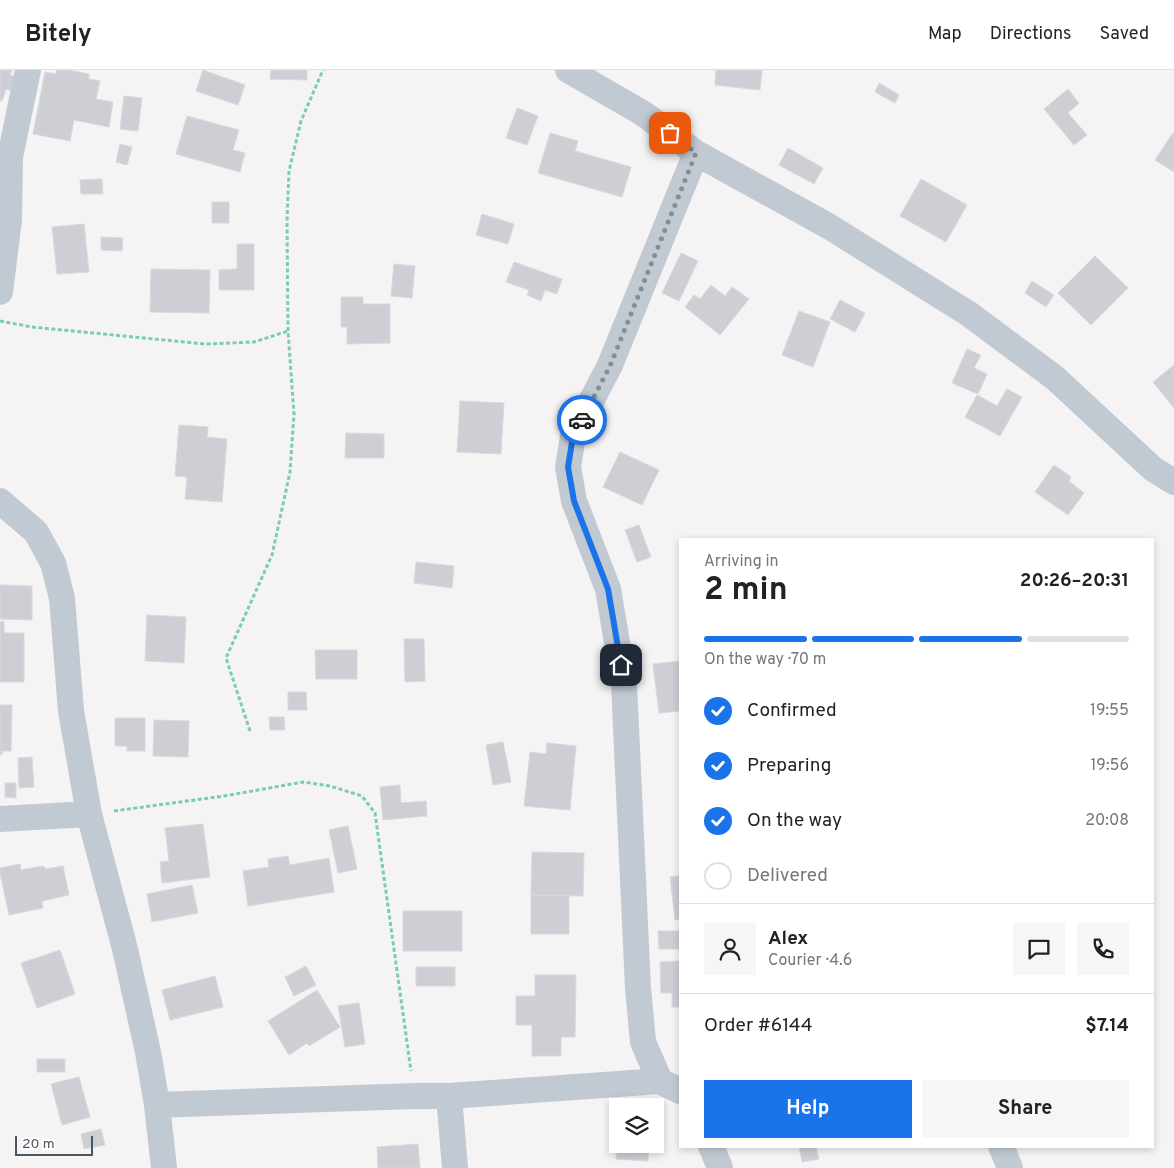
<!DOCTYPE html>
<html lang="en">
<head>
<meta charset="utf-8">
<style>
	body { margin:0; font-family:Overpass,sans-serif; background:#f6f6f6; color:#222; height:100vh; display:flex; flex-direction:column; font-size:19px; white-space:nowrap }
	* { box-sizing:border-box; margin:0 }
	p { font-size:16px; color:#767676 }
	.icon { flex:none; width:28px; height:28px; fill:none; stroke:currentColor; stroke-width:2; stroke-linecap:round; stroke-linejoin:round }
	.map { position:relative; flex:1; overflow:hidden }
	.sheet { position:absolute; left:679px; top:468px; width:475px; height:610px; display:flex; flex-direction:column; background:#fff; border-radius:0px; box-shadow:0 2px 8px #0003 }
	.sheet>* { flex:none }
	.tools { position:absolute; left:609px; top:1028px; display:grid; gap:10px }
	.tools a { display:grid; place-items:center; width:55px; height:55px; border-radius:0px; background:#fff; box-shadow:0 2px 8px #0003; font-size:25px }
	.scale { position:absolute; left:15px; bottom:12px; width:78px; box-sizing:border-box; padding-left:5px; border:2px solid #4a5661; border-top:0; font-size:14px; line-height:18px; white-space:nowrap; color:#4a5661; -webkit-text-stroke:4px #fff; paint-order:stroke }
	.pin { position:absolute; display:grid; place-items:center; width:42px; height:42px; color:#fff; margin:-21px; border-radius:10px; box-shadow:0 2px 8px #0006 }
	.courier { position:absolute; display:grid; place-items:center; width:50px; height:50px; margin:-25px; border:4px solid #1a73e8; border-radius:50%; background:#fff; color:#222; box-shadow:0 1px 6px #0007 }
	.head em { font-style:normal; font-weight:700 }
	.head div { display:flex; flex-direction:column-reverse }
	.head { display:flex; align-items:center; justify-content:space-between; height:85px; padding:0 25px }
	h1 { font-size:32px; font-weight:700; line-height:38px }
	.bar { display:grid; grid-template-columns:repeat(4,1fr); gap:8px 5px; align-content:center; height:60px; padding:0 25px }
	.bar i { height:6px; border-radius:4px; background:#e0e0e0 }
	.bar .current { background:#1a73e8 }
	.bar p { grid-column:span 4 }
	.line { display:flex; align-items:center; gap:12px; padding:0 25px; border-top:1px solid #e0e0e0 }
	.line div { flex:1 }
	.round { display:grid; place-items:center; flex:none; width:52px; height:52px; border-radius:0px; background:#f6f6f6 }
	ol { padding:0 25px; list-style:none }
	li { display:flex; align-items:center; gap:15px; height:55px }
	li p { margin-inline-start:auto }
	li .icon { padding:5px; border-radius:50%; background:#1a73e8; color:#fff; stroke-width:4 }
	li:last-child { color:#767676 }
	li i { width:28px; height:28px; border:2px solid #e0e0e0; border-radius:50% }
	.action { display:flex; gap:10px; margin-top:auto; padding:10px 25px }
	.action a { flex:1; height:58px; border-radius:0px; background:#1a73e8; color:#fff; font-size:20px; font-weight:700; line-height:58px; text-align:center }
	.action a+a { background:#f6f6f6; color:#222 }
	header { display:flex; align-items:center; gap:30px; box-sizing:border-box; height:70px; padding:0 25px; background:#fff; border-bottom:1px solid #e0e0e0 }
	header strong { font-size:24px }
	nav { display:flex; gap:28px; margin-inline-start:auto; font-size:18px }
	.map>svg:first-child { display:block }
	.building { fill:#cdcfd5; stroke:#d7d9de }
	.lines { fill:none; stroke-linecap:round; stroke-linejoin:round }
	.path { stroke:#7ad0a6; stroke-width:3; stroke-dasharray:4 2.5; stroke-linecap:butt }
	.minor { stroke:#c1cad2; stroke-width:26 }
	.done { stroke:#868d94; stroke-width:5; stroke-dasharray:0 9 }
	.route { stroke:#1a73e8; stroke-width:6 }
</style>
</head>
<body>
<header>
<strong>Bitely</strong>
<nav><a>Map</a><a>Directions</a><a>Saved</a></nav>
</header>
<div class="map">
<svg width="1174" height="1098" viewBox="0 0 1174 1098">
	<rect width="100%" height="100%" fill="#f5f3f3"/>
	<path class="building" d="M0,0h12l-2,5 6,2 -5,14 -5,-2 -4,12h-2z
		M57,0h12l20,4v5l11,2 -4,18 17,3 -4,25 -35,-7 -4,21 -37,-7 12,-62 11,2z
		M203,0l42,15 -7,20 -42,-14z
		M271,0h36v10l-37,-1z
		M716,0h46l-2,20 -45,-5z
		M879,13l20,12 -4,8 -20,-11z
		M1068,19l11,14 -11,10 19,22 -13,10 -30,-36z
		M124,26l18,2 -4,33 -18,-2z
		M517,38l21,8 -11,29 -21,-7z
		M187,46l52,14 -6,20 12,3 -5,19 -64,-18z
		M550,63l28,8 -3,10 56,16 -9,30 -84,-24z
		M1173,63l1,1v38l-19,-12z
		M120,74l12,3 -5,18 -11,-3z
		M788,78l35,20 -9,16 -35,-19z
		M102,109l1,15h-22l-1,-14z
		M921,109l46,26 -21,37 -46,-26z
		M212,132h17v21h-17z
		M482,144l32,10 -6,20 -32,-9z
		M84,154l5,48 -32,2 -5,-47z
		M101,167l22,1 -1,13 -21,-1z
		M237,174h17v46h-35v-20l18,-1z
		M681,183l17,8 -19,40 -17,-8z
		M1095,186l33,32 -37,37 -33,-32z
		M514,192l48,17 -5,15 -12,-4 -4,11 -14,-6 2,-5 -23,-8z
		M394,194l21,2 -3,32 -21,-2z
		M151,199l59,1 -1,43 -59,-1z
		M1032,211l22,14 -8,12 -21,-14z
		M711,215l14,11 7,-9 17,12 -29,36 -35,-28 9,-12 6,4z
		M341,227h22v7h27v39l-43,1v-17h-6z
		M840,230l25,13 -10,19 -25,-13z
		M799,241l31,11 -17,45 -31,-12z
		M967,279l14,6 -7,13 13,6 -9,20 -26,-11z
		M1174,295v43l-21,-26z
		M1007,319l15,8 -22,39 -35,-19 12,-22 20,11z
		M460,331l44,2 -3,51 -44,-2z
		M179,355l29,2 -1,10 20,2 -5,63 -37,-3 2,-22 -12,-1z
		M346,363l38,1v24h-39z
		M620,382l39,18 -17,35 -39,-18z
		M1054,395l17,12 -2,4 15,12 -16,22 -33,-23z
		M639,455l12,32 -14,5 -12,-32z
		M416,492l38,4 -2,22 -38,-5z
		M0,515l32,1v34l-32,-1z
		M147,545l39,2 -2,46 -39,-2z
		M4,551v12h20v49h-24v-60z
		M404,569h20l1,42 -20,1z
		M315,580h42v29h-41z
		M680,591v50l-21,2 -6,-49z
		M288,622h18l1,18h-19z
		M0,635h12l-1,46h-9v4h-2z
		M269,647h15l1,13h-15z
		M115,648h30v33h-18v-5h-12z
		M154,650l35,1 -1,36 -35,-1z
		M503,672l8,40 -18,3 -7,-40z
		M547,673l29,3 -6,64 -46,-4 6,-54 16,2z
		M32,687l2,30 -15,1 -1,-30z
		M5,713h11v15l-11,-1z
		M400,715l1,18 25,-2 1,15 -44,4 -3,-33z
		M203,754l7,53 -48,6 -2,-21 9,-1 -4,-33z
		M348,756l9,43 -19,4 -9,-43z
		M532,782l52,1 -1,43 -52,-1z
		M288,786l2,9 39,-7 5,34 -86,14 -5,-35 26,-4 -1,-8z
		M20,794l1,6 22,-4 3,3 17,-3 6,29 -27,6 1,7 -34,7 -9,-42v-5z
		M680,806v43l-5,1 -5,-43z
		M192,815l6,28 -46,9 -5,-28z
		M531,825l38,1v38h-38z
		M403,841h59v40h-59z
		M658,861h22v18h-21z
		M60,880l15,44 -38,14 -16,-45z
		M680,891v46h-8v-14h-11l-1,-31z
		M306,896l10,19 -22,11 -9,-19z
		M416,897h39v19h-39z
		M535,905h41l-1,62h-14v19h-29v-31h-16v-29h19z
		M215,906l8,31 -53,13 -8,-30z
		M317,920l23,37 -31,19 -2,-3 -18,12 -21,-34z
		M359,933l6,41 -20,3 -7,-41z
		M37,989h28v13h-28z
		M79,1007l11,40 -28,8 -11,-41z
		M101,1059l4,16 -21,4 -3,-15z
		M618,1060v14h31l-1,17 -32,-2z
		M418,1074l2,24h-42l-1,-21z
		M799,1076h17l3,13 -17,3z"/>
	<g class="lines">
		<path class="path" d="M0,251l32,6 173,17 49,-2 34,-11
			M250,661l-24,-73 46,-103 18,-83 4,-58 -6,-83 -1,-111 2,-49 12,-50 22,-51
			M114,741l110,-15 79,-14 27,4 32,10 13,17 36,258"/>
		<path class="minor" d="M568,0l76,44 52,39 134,74 139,87 86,64 98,91 21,13
			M0,222l9,-72 1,-63 18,-87
			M0,431l36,31 17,31 9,35 9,113 18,103 36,135 23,103 9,53 7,63
			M0,749l89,-5
			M660,1011l-17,-39 -5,-54 -14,-304 -16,-95 -34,-88 -6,-34 5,-31 37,-71 86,-212
			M449,1026l6,72
			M157,1035l257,-9h35l211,-15 20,10
			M711,1076l9,22
			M1001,1076l9,22"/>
	</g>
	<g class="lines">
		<path class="done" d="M582,350l28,-54 86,-213 -26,-20"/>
		<path class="route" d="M582,350l-9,16 -5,31 6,34 34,88 13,76"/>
	</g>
</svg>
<div class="tools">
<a><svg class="icon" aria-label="layers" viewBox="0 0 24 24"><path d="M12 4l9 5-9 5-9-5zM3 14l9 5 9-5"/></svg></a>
</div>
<div class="scale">20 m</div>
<div class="pin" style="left:670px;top:63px;background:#ea580c"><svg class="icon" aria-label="bag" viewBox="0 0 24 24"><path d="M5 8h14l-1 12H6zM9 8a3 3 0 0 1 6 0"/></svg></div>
<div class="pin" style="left:621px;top:595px;background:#1f2937"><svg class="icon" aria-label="home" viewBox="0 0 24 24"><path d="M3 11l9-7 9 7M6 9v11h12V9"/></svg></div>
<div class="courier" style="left:582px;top:350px"><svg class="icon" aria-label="car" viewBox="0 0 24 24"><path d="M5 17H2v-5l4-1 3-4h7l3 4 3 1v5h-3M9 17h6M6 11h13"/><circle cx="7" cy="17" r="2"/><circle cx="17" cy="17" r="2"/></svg></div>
<section class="sheet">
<div class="head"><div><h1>2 min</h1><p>Arriving in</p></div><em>20:26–20:31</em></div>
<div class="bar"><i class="current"></i><i class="current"></i><i class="current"></i><i></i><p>On the way · 70 m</p></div>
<ol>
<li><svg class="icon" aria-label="check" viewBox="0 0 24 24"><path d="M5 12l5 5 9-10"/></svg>Confirmed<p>19:55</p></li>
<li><svg class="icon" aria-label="check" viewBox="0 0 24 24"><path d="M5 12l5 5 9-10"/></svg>Preparing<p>19:56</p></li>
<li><svg class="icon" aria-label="check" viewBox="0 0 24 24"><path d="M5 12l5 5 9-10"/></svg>On the way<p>20:08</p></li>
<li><i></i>Delivered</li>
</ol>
<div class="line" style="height:90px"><a class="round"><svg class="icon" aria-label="person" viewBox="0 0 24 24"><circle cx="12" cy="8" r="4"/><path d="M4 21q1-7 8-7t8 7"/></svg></a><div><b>Alex</b><p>Courier · 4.6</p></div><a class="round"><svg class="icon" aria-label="chat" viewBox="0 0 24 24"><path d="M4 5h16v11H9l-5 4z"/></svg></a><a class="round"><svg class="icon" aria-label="phone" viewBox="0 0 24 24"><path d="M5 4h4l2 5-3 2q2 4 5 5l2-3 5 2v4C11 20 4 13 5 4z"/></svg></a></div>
<div class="line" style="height:65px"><div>Order #6144</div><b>$7.14</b></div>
<div class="action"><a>Help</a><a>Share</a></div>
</section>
</div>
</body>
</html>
